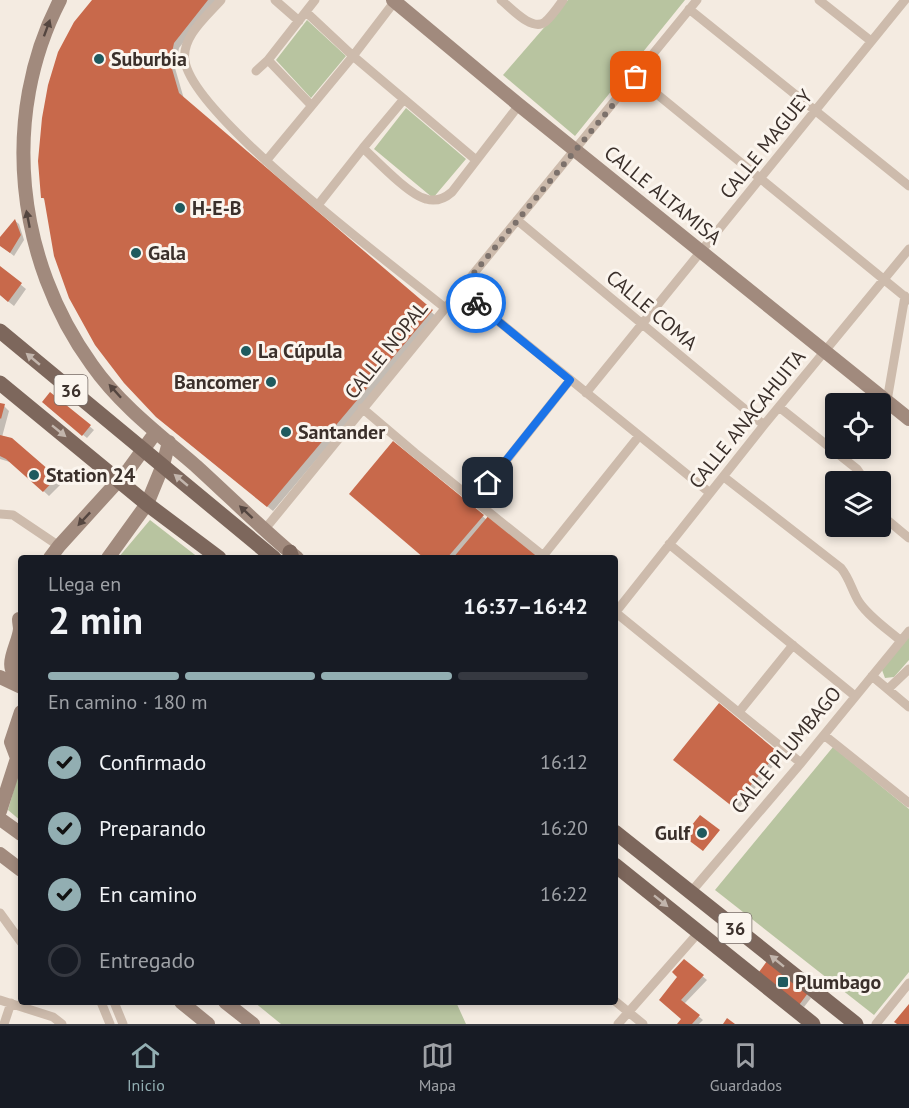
<!DOCTYPE html>
<html lang="es">
<head>
<meta charset="utf-8">
<style>
	body { margin:0; font-family:"PT Sans",sans-serif; background:#20242c; color:#f1f3f6; height:100vh; display:flex; flex-direction:column; font-size:22px; white-space:nowrap }
	* { box-sizing:border-box; margin:0 }
	p { font-size:20px; color:#9ea1a6 }
	.icon { flex:none; width:33px; height:33px; fill:none; stroke:currentColor; stroke-width:2; stroke-linecap:round; stroke-linejoin:round }
	.map { position:relative; flex:1; overflow:hidden }
	.drawer { position:absolute; left:18px; top:555px; width:600px; height:450px; display:flex; flex-direction:column; background:#171b24; border-radius:6px; box-shadow:0 3px 9px #0003 }
	.drawer>* { flex:none }
	.controls { position:absolute; left:825px; top:393px; display:grid; gap:12px }
	.controls a { display:grid; place-items:center; width:66px; height:66px; border-radius:6px; background:#171b24; box-shadow:0 3px 9px #0003; font-size:30px }
	.pin { position:absolute; display:grid; place-items:center; width:51px; height:51px; color:#fff; margin:-26px; border-radius:12px; box-shadow:0 3px 9px #0006 }
	.courier { position:absolute; display:grid; place-items:center; width:60px; height:60px; margin:-30px; border:4px solid #1a73e8; border-radius:50%; background:#fff; color:#222; box-shadow:0 2px 8px #0007 }
	.overview em { font-style:normal; font-weight:700 }
	.overview div { display:flex; flex-direction:column-reverse }
	.overview { display:flex; align-items:center; justify-content:space-between; height:102px; padding:0 30px }
	h1 { font-size:39px; font-weight:700; line-height:45px }
	.bar { display:grid; grid-template-columns:repeat(4,1fr); gap:9px 6px; align-content:center; height:72px; padding:0 30px }
	.bar i { height:8px; border-radius:4px; background:#363941 }
	.bar .active { background:#92aeb2 }
	.bar p { grid-column:span 4 }
	ol { padding:0 30px; list-style:none }
	li { display:flex; align-items:center; gap:18px; height:66px }
	li p { margin-inline-start:auto }
	li .icon { padding:6px; border-radius:50%; background:#92aeb2; color:#111; stroke-width:4 }
	li:last-child { color:#9ea1a6 }
	li i { width:33px; height:33px; border:3px solid #363941; border-radius:50% }
	.dock { display:flex; justify-content:space-around; align-items:center; height:84px; border-top:2px solid #363941; background:#171b24; font-size:16px; color:#9ea1a6 }
	.dock a { display:grid; justify-items:center; gap:3px }
	.dock .active { color:#92aeb2 }
	.map>svg:first-child { display:block }
	.green { fill:#b8c4a0 }
	.shadow { fill:#0003 }
	.building { fill:#c8694b }
	.lines { fill:none; stroke-linecap:round; stroke-linejoin:round }
	.street { stroke:#cdbbac; stroke-width:9 }
	.secondary { stroke:#a18a7d; stroke-width:14 }
	.primary { stroke:#7d675c; stroke-width:15 }
	.oneway { fill:#544640 }
	.oneway2 { fill:#c2b5ac }
	.done { stroke:#7c716b; stroke-width:6; stroke-dasharray:0 10.8 }
	.route { stroke:#1a73e8; stroke-width:8 }
	.poi-dot { fill:#1f5a5e; stroke:#fbf5ee; stroke-width:2 }
	.labels { text-anchor:middle; dominant-baseline:central; stroke-width:6; stroke-linejoin:round; paint-order:stroke }
	.shield { fill:#fbf5ee; stroke:#756b66; stroke-width:1.5 }
	.shield-label { font-size:18px; font-weight:bold; fill:#3b302b }
	.poi-label { font-size:20px; font-weight:bold; fill:#3b302b; stroke:#fbf5ee; text-anchor:start }
	.street-label { font-size:20px; fill:#3b302b; stroke:#fbf5ee }
</style>
</head>
<body>
<div class="map">
<svg width="909" height="1024" viewBox="0 0 909 1024">
	<rect width="100%" height="100%" fill="#f4ebe1"/>
	<path class="green" d="M568,0h117l-110,136 -72,-61z
		M307,20l39,36 -35,42 -35,-38z
		M406,108l60,51 -33,39 -59,-49z
		M150,520l49,38h-81z
		M909,636v24l-15,17 -9,1 -3,-8z
		M833,747l76,62v163l-35,43 -159,-125z
		M21,765v56l-13,-11z
		M254,1002h202l10,22h-185z"/>
	<path class="shadow" d="M94,0h121l1,1 -37,47 -4,20 9,31 253,218 -164,194 -110,-89 -117,-221 -3,-3z
		M15,221l4,3 5,16 -10,16 -14,-11v-6z
		M0,268l26,21 -12,17 -14,-11z
		M51,394l43,36 -7,8 -40,-32z
		M0,405l4,1 5,5 -7,26 59,47 -12,12 -36,-33 -13,-4z
		M393,443l94,77 52,38h-113z
		M777,753l4,3 -43,53 -60,-46z
		M684,961l23,19 -23,24 19,16 -4,4h-20l4,-5 -18,-16 14,-26z
		M764,976l43,18 4,4 -7,9z"/>
	<path class="building" d="M92,0h116l-34,43 -4,19 9,31 254,217 -166,197 -111,-90 -32,-34 -29,-38 -26,-47 -15,-42 -10,-58h-3l-3,-37 4,-43 6,-33 10,-33 16,-30z
		M15,219l6,16 -11,18 -10,-7v-9z
		M0,266l22,17 -14,19 -8,-7z
		M50,392l41,33 -9,11 -40,-34z
		M0,403l5,1 -4,15 -1,-1z
		M0,435l12,3 45,39 -14,15 -37,-33 -6,-3z
		M393,441l91,74 -37,43h-23l-75,-64z
		M490,514l51,44h-88z
		M719,703l59,49 -45,55 -60,-47z
		M700,815l20,15 -17,21 -20,-15z
		M684,959l20,16 -23,25 19,15 -8,9h-15l4,-5 -22,-19 18,-23 -5,-5z
		M767,961l41,32 -9,12 -40,-33z
		M909,1004v20h-12l-3,-2z
		M727,1018l8,6h-12z"/>
	<g class="lines">
		<path class="street" d="M221,0c-14,16 -40,37 -36,61 8,56 209,205 259,246
			M275,0l24,21
			M501,0c10,8 31,32 44,22 7,-6 13,-15 18,-22
			M819,0l52,41
			M689,9l220,177
			M306,12l47,44 123,104
			M268,60l43,45
			M256,71l12,-11 47,-60
			M636,77l273,223
			M363,148c14,13 46,47 63,51 10,3 18,0 26,-7l67,-87
			M266,161l87,-105 42,-55
			M318,205l45,-57 41,-49
			M517,220l247,205
			M460,290l250,203
			M586,393l319,-393
			M887,401l18,-105
			M779,407l78,62 9,13
			M362,408l53,45 131,105
			M724,477l117,91c9,11 11,23 18,34 10,15 28,27 42,39
			M475,500l95,-120
			M0,514l13,1 46,31
			M880,514l29,24
			M265,529l432,-529
			M669,544l186,152
			M543,556l96,-120
			M615,612l186,151
			M615,613l149,-188 145,-176
			M872,676l37,31
			M888,689l21,-20
			M739,712l54,-67
			M824,735l85,68
			M691,892l110,-129 108,-132
			M0,913l21,29
			M0,1000l53,17 9,7
			M615,1001l28,23
			M101,1002l9,22
			M114,1002l9,22
			M4,1024l7,-21
			M618,1024l81,-92
			M876,1024l33,-41"/>
		<path class="secondary" d="M60,0c-60,116 -44,260 32,365 28,40 68,70 104,101 34,31 66,63 101,92
			M393,0l126,105 390,314
			M50,558l9,-12 70,-77 27,-37
			M108,558l39,-54 16,-39 6,-23
			M19,619c0,4 1,7 1,10 -1,16 -20,40 1,49
			M0,677l21,10
			M17,758l-6,-16 10,-30
			M0,811l21,-65
			M0,819l21,15
			M0,854l21,16
			M181,1002l27,22
			M225,1002l28,22"/>
		<path class="primary" d="M0,331l274,227
			M0,383l147,121 72,54
			M290,552l2,6
			M615,832l241,192
			M615,865l198,159"/>
	</g>
	<defs><path id="oneway-solid" d="M-6-.8H1V-3.2L6.5 0L1 3.2V.8H-6Z" transform="scale(1.5)"/></defs>
	<g class="oneway">
		<use href="#oneway-solid" transform="translate(47 28) rotate(-70)"/>
		<use href="#oneway-solid" transform="translate(28 219) rotate(-101)"/>
		<use href="#oneway-solid" transform="translate(115 391) rotate(-132)"/>
		<use href="#oneway-solid" transform="translate(246 512) rotate(-137)"/>
		<use href="#oneway-solid" transform="translate(84 519) rotate(133)"/>
	</g>
	<g class="oneway2">
		<use href="#oneway-solid" transform="translate(33 359) rotate(-140)"/>
		<use href="#oneway-solid" transform="translate(59 431) rotate(39)"/>
		<use href="#oneway-solid" transform="translate(181 480) rotate(-140)"/>
		<use href="#oneway-solid" transform="translate(661 901) rotate(39)"/>
		<use href="#oneway-solid" transform="translate(777 961) rotate(-141)"/>
	</g>
	<g class="lines">
		<path class="done" d="M476,303l-16,-13 176,-213"/>
		<path class="route" d="M476,303l94,77 -82,103"/>
	</g>
	<g class="poi-dot">
		<circle cx="99" cy="59" r="6"/>
		<circle cx="180" cy="208" r="6"/>
		<circle cx="136" cy="253" r="6"/>
		<circle cx="246" cy="351" r="6"/>
		<circle cx="271" cy="382" r="6"/>
		<circle cx="286" cy="432" r="6"/>
		<circle cx="34" cy="475" r="6"/>
		<circle cx="702" cy="833" r="6"/>
		<rect x="777" y="976" width="12" height="12" rx="3"/>
	</g>
	<g class="labels">
		<g class="shield">
			<rect x="54.5" y="375" width="33" height="30" rx="4.5"/>
			<rect x="718.5" y="913" width="33" height="30" rx="4.5"/>
		</g>
		<g class="shield-label">
			<text x="71" y="390">36</text>
			<text x="735" y="928">36</text>
		</g>
		<g class="poi-label">
			<text x="111" y="59">Suburbia</text>
			<text x="192" y="208">H-E-B</text>
			<text x="148" y="253">Gala</text>
			<text x="258" y="351">La Cúpula</text>
			<text x="259" y="382" text-anchor="end">Bancomer</text>
			<text x="298" y="432">Santander</text>
			<text x="46" y="475">Station 24</text>
			<text x="690" y="833" text-anchor="end">Gulf</text>
			<text x="795" y="982">Plumbago</text>
		</g>
		<g class="street-label">
			<text transform="translate(766 144) rotate(-51)">CALLE MAGUEY</text>
			<text transform="translate(663 195) rotate(39)">CALLE ALTAMISA</text>
			<text transform="translate(652 310) rotate(40)">CALLE COMA</text>
			<text transform="translate(386 350) rotate(-51)">CALLE NOPAL</text>
			<text transform="translate(747 419) rotate(-51)">CALLE ANACAHUITA</text>
			<text transform="translate(786 750) rotate(-50)">CALLE PLUMBAGO</text>
		</g>
	</g>
</svg>
<div class="controls">
<a><svg class="icon" aria-label="locate" viewBox="0 0 24 24"><circle cx="12" cy="12" r="6"/><path d="M12 2v4M12 18v4M2 12h4M18 12h4"/></svg></a>
<a><svg class="icon" aria-label="layers" viewBox="0 0 24 24"><path d="M12 4l9 5-9 5-9-5zM3 14l9 5 9-5"/></svg></a>
</div>
<div class="pin" style="left:636px;top:77px;background:#ea580c"><svg class="icon" aria-label="bag" viewBox="0 0 24 24"><path d="M5 8h14l-1 12H6zM9 8a3 3 0 0 1 6 0"/></svg></div>
<div class="pin" style="left:488px;top:483px;background:#1f2937"><svg class="icon" aria-label="home" viewBox="0 0 24 24"><path d="M3 11l9-7 9 7M6 9v11h12V9"/></svg></div>
<div class="courier" style="left:476px;top:303px"><svg class="icon" aria-label="bike" viewBox="0 0 24 24"><circle cx="6" cy="16" r="4"/><circle cx="18" cy="16" r="4"/><path d="M6 16l4-8h5l3 8M10 8l3 8H6M13 5h3"/></svg></div>
<section class="drawer">
<div class="overview"><div><h1>2 min</h1><p>Llega en</p></div><em>16:37–16:42</em></div>
<div class="bar"><i class="active"></i><i class="active"></i><i class="active"></i><i></i><p>En camino · 180 m</p></div>
<ol>
<li><svg class="icon" aria-label="check" viewBox="0 0 24 24"><path d="M5 12l5 5 9-10"/></svg>Confirmado<p>16:12</p></li>
<li><svg class="icon" aria-label="check" viewBox="0 0 24 24"><path d="M5 12l5 5 9-10"/></svg>Preparando<p>16:20</p></li>
<li><svg class="icon" aria-label="check" viewBox="0 0 24 24"><path d="M5 12l5 5 9-10"/></svg>En camino<p>16:22</p></li>
<li><i></i>Entregado</li>
</ol>
</section>
</div>
<nav class="dock">
<a class="active"><svg class="icon" aria-label="home" viewBox="0 0 24 24"><path d="M3 11l9-7 9 7M6 9v11h12V9"/></svg>Inicio</a>
<a><svg class="icon" aria-label="map" viewBox="0 0 24 24"><path d="M3 6l6-2 6 2 6-2v14l-6 2-6-2-6 2zM9 4v14M15 6v14"/></svg>Mapa</a>
<a><svg class="icon" aria-label="saved" viewBox="0 0 24 24"><path d="M7 4h10v16l-5-4-5 4z"/></svg>Guardados</a>
</nav>
</body>
</html>
